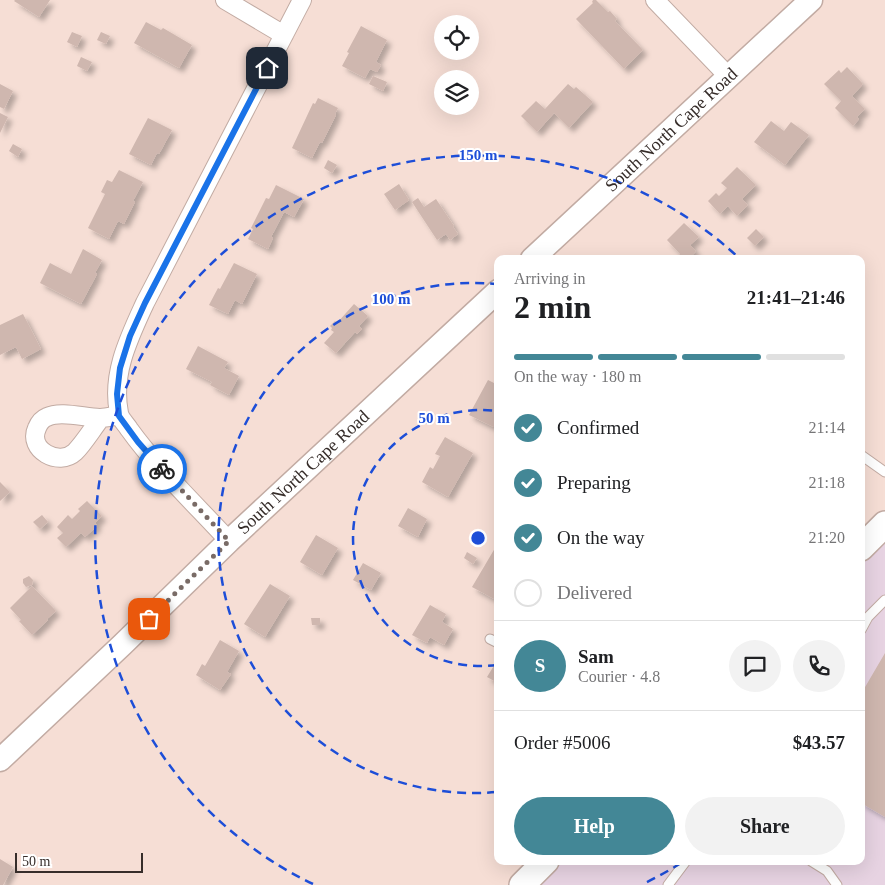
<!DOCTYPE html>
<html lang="en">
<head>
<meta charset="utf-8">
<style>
	body { margin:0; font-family:"Times New Roman",serif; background:#f2f2f2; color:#202124; height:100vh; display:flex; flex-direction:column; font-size:19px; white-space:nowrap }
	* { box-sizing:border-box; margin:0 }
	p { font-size:16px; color:#757577 }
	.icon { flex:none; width:28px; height:28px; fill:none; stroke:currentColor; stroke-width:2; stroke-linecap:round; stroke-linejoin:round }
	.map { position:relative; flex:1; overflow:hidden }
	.sheet { position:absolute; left:494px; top:255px; width:371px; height:610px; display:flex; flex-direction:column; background:#fff; border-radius:10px; box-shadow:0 5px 20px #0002 }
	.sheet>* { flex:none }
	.fabs { position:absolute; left:434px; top:15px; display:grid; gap:10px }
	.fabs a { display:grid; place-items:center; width:45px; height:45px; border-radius:50%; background:#fff; box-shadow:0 5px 20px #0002; font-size:25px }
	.scale { position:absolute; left:15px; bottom:12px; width:128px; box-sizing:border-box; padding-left:5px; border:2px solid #362d2a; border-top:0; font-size:14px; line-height:18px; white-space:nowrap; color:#362d2a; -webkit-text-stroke:4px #fff; paint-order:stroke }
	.pin { position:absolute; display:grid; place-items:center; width:42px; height:42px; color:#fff; margin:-21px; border-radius:10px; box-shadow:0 2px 8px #0006 }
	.courier { position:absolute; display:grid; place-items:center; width:50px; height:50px; margin:-25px; border:4px solid #1a73e8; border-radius:50%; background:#fff; color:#222; box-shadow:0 1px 6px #0007 }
	.head em { font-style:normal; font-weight:800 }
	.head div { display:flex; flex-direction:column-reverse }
	.head { display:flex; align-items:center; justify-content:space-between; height:85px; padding:0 20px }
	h1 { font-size:32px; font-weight:800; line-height:38px }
	.bar { display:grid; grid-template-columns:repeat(4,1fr); gap:8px 5px; align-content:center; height:60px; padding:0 20px }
	.bar i { height:6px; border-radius:4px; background:#e0e0e0 }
	.bar .on { background:#438796 }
	.bar p { grid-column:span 4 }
	.line { display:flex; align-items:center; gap:12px; padding:0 20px; border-top:1px solid #e0e0e0 }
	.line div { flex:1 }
	.round { display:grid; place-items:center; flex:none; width:52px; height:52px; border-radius:26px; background:#f2f2f2 }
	ol { padding:0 20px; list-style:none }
	li { display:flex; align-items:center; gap:15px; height:55px }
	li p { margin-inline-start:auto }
	li .icon { padding:5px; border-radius:50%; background:#438796; color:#fff; stroke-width:4 }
	li:last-child { color:#757577 }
	li i { width:28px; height:28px; border:2px solid #e0e0e0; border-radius:50% }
	.button { display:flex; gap:10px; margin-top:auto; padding:10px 20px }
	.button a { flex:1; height:58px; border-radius:30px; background:#438796; color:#fff; font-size:20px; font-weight:800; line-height:58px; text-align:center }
	.button a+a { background:#f2f2f2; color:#202124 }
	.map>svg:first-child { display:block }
	.industrial { fill:#e7d3e2 }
	.building { fill:#cfb7af; filter:url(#shadow) }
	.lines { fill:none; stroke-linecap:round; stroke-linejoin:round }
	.service-casing { stroke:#c2aba3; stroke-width:11 }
	.minor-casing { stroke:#c2aba3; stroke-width:20 }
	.tertiary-casing { stroke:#c2aba3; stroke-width:25 }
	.secondary-casing { stroke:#c2aba3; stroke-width:28 }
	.service { stroke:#fff; stroke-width:9 }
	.minor { stroke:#fff; stroke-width:18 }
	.tertiary { stroke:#fff; stroke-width:22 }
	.secondary { stroke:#fff; stroke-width:25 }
	.done { stroke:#796b66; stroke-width:5; stroke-dasharray:0 9 }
	.route { stroke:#1a73e8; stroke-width:6 }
	.ring { fill:none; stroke:#1d4ed8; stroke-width:2.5; stroke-dasharray:9 6 }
	.labels { text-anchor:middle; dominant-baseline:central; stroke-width:4; stroke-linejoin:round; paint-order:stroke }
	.street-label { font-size:18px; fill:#362d2a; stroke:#fff }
	.centre { fill:#1d4ed8; stroke:#fff; stroke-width:2.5 }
	.ring-label { font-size:15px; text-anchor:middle; font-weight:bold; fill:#1d4ed8; stroke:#fff; stroke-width:4; stroke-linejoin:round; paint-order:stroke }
</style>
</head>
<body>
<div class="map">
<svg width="885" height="885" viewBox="0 0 885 885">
	<defs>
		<filter id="shadow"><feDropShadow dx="4.5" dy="4.5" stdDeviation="2.5" flood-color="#0004"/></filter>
	</defs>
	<rect width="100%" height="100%" fill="#f6ded5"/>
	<path class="industrial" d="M885,538v347h-349l24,-24h301v-299z"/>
	<path class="building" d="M15,0h35l-11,17 -25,-16z
		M593,0h3l12,12 2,-1 7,8 -2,2 28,29 -19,19 -48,-50 17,-16 -1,-1z
		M146,22l15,8 2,-2 29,17 -13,23 -45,-25z
		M361,26l26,14 -11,22 5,3 -4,7 -7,-3 -5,9 -23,-12 7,-13 -2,-1z
		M72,32l10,4 -5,11 -10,-5z
		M101,32l9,4 -4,8 -9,-4z
		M81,57l11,5 -5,9 -10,-5z
		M847,67l16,17 -11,12 13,13 -8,8 2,2 -6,7 -18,-18 6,-7 -17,-17 15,-14 2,3z
		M373,76l14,6 -4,9 -14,-7z
		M0,84l13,7 -9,18 -4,-2z
		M568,84l6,5 2,-2 17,15 -24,26 -15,-15 -17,19 -16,-16 15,-15 9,8z
		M318,98l20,10 -3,6 1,1 -14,28 -2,-1 -8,16 -20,-10 21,-45 2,1z
		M0,113l8,4 -8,16z
		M148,118l24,12 -13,24 -2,-1 -6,12 -22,-11z
		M771,121l13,10 7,-9 18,13 -24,30 -31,-23z
		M13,144l9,5 -4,8 -9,-6z
		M328,160l9,5 -5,8 -8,-5z
		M737,167l19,18 -14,14 6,6 -11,11 -9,-10 -8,8 -12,-13 8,-8 3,3 8,-8 -6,-5z
		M119,170l24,12 -10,19 2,1 -11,22 -6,-3 -9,18 -21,-11 17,-34 -4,-2 6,-12 5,2z
		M399,184l10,16 -14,10 -11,-16z
		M276,185l28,14 -10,18 -10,-5 -13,25 2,1 -5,11 -20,-10 5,-10 -2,-1 15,-30 3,1z
		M418,198l6,9 12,-8 18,27 -1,1 5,7 -8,6 -4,-6 -9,6 -25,-38z
		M684,223l15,14 -9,8 6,6 -7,8h-5l-5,-4 1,-1 -13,-14z
		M756,229l8,8 -9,9 -8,-8z
		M83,249l19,11 -7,13 2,1 -16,30 -41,-21 10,-20 21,11z
		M234,263l23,11 -15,30 -7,-4 -7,14 -19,-9 9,-17 2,1z
		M354,304l14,12 -9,10 3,3 -5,5 -2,-2 -19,21 -12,-10 10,-11 -3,-2 1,-2 -2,-2 5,-5 2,2z
		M23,314l18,35 -19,10 -6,-12 -16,8v-30z
		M198,346l30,16 -4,6 15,8 -10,19 -19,-10 2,-3 -26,-13z
		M488,380l10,5v26l-3,4 3,2v12l-29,-14z
		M445,437l28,16 -25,44 -26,-15 8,-15 3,2 7,-13 -5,-2z
		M0,482l10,10 -10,9z
		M87,501l15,15 -7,7 2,3 -12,11 -4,-4 -15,14 -9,-9 6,-5 -6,-6 11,-12 4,4 8,-8 -2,-2z
		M408,508l19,11 -9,18 -20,-11z
		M42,515l6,7 -8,7 -7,-7z
		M316,535l22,13 -16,27 -22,-13z
		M498,543v58l-26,-14z
		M467,552l10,6 -4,6 -9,-6z
		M363,563l18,10 -10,17 -18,-10z
		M29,576l4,4 -1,5 -6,2 -3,-4v-4z
		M270,584l20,12 -25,41 -21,-13z
		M32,586l24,25 -9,8 1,1 -16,15 -13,-14 2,-1 -11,-12z
		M430,605l16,9 -4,8 11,7 -9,16 -14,-8 -3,6 -15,-8z
		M311,618h9v7h-8z
		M220,640l19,11 -12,21 4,2 -11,16 -24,-15 6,-11 3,2z
		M885,653v164l-24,-14v-109z
		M495,664l3,2v17l-11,-6z
		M0,859l13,8 -10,18h-3z"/>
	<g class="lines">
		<g class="service-casing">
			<path id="service" d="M861,455l24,17
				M861,630l7,-13 17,-17
				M490,639l8,4
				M811,861l16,10 10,14
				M668,885l18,-24"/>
		</g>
		<g class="minor-casing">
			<path id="minor" d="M225,0l59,35
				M655,0l73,76
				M101,418c-8,10 -17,25 -26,34 -16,15 -48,-2 -38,-24 2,-5 5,-9 10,-11 14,-7 38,1 53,1 6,0 13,-2 19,-3
				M229,541c-33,-36 -72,-73 -100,-112 -3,-5 -9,-10 -10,-16 -8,-39 10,-75 26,-110l157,-303"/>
		</g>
		<g class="tertiary-casing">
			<g id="tertiary">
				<path id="s1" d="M532,259l279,-259"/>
				<path id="s2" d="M0,760l122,-115 107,-104 269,-250"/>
			</g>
		</g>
		<g class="secondary-casing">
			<path id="secondary" d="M861,548l24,-24
				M522,885l24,-24"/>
		</g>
		<use href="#service" class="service"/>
		<use href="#minor" class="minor"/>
		<use href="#tertiary" class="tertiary"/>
		<use href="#secondary" class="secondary"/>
	</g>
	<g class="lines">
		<path class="done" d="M149,619l80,-78 -67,-72"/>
		<path class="route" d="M162,469l-24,-27 -19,-26 -2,-22 3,-26 10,-32 15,-33 122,-235"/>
	</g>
	<g class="ring">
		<path d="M497 665A128 128 0 1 1 497 411"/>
		<path d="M496 792A255 255 0 1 1 496 284"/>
		<path d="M681 863A383 383 0 0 1 643 884M313 884A383 383 0 1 1 739 258"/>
	</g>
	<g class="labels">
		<g class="street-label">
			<text stroke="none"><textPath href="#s1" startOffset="190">South North Cape Road</textPath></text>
			<text stroke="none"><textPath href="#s2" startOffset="418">South North Cape Road</textPath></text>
		</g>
	</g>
	<circle cx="478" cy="538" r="8" class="centre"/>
	<g class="ring-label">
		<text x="478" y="160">150 m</text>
		<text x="391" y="304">100 m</text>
		<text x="434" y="423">50 m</text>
	</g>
</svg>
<div class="fabs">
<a><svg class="icon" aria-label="locate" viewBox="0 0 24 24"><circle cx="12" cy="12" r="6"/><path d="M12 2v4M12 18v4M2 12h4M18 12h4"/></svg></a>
<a><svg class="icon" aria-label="layers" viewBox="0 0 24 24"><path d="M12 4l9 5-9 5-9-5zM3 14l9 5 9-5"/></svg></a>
</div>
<div class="scale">50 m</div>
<div class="pin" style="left:149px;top:619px;background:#ea580c"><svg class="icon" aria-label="bag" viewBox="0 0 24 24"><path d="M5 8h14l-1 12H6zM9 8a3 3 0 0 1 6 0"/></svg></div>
<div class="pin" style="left:267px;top:68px;background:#1f2937"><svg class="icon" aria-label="home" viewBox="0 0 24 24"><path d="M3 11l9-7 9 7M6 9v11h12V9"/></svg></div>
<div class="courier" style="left:162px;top:469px"><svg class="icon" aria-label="bike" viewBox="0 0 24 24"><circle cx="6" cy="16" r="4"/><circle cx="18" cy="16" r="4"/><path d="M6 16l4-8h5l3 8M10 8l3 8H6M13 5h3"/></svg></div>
<section class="sheet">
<div class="head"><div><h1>2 min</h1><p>Arriving in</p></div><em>21:41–21:46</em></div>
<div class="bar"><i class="on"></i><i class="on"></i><i class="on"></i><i></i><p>On the way · 180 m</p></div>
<ol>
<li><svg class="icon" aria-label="check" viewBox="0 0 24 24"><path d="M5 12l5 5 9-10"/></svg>Confirmed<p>21:14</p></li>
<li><svg class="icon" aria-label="check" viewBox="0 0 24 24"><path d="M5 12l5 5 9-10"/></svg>Preparing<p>21:18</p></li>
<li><svg class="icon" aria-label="check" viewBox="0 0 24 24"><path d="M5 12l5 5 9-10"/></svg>On the way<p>21:20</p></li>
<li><i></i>Delivered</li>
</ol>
<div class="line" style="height:90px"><b class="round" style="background:#438796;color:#fff">S</b><div><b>Sam</b><p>Courier · 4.8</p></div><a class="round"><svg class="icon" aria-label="chat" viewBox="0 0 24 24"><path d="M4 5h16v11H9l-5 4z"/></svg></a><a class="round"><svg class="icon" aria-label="phone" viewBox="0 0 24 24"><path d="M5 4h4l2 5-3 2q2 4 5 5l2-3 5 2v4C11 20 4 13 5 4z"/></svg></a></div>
<div class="line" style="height:65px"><div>Order #5006</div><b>$43.57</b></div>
<div class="button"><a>Help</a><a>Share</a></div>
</section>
</div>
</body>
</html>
